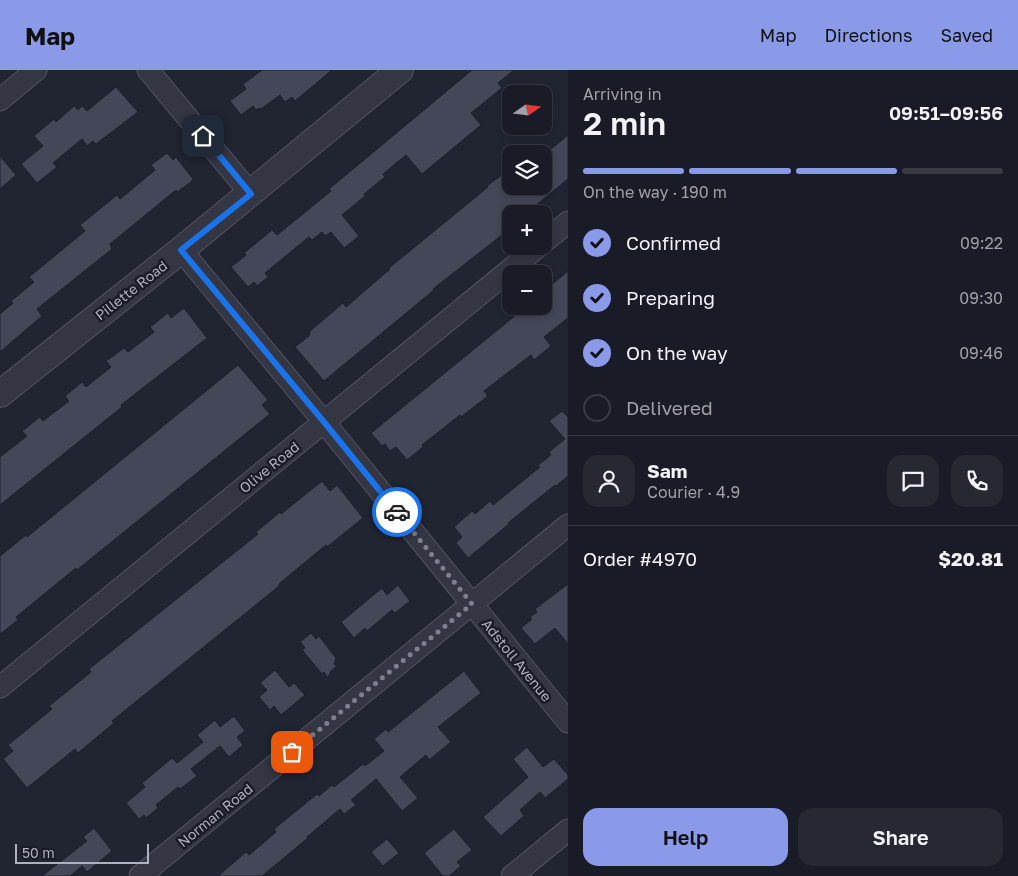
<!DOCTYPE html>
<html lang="en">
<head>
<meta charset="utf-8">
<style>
	body { margin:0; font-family:"Golos Text",sans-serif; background:#262932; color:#f1f3f6; height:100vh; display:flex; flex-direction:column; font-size:19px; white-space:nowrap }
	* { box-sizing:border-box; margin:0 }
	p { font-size:16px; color:#9fa1a7 }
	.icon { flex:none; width:28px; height:28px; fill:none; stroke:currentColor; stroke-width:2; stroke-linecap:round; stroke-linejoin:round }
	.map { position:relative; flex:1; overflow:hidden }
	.details { display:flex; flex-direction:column; background:#191c26; width:450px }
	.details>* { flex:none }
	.needle { width:32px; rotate:76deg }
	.controls { position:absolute; left:502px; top:15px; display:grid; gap:10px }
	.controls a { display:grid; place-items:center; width:50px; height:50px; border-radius:10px; background:#191c26; box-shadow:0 2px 8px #0003,0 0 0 1px #373a43; font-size:25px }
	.scale { position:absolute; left:15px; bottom:12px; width:134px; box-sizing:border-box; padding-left:5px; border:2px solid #aeb1c0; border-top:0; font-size:14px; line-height:18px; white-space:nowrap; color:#aeb1c0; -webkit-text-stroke:4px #1a1c27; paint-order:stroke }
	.pin { position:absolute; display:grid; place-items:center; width:42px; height:42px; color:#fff; margin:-21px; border-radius:10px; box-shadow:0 2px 8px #0006 }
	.courier { position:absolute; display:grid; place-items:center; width:50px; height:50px; margin:-25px; border:4px solid #1a73e8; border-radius:50%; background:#fff; color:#222; box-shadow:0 1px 6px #0007 }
	.head em { font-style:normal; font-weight:600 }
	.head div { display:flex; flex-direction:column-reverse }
	.head { display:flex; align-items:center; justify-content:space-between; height:85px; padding:0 15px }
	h1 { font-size:32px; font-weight:600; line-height:38px }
	.bar { display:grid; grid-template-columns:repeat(4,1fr); gap:8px 5px; align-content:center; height:60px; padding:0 15px }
	.bar i { height:6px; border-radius:4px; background:#373a43 }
	.bar .on { background:#8a9ae9 }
	.bar p { grid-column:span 4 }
	.line { display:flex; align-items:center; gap:12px; padding:0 15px; border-top:1px solid #373a43 }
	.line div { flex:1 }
	.round { display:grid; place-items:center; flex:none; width:52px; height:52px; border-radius:15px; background:#262932 }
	ol { padding:0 15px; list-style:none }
	li { display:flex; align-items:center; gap:15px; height:55px }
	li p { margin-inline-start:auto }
	li .icon { padding:5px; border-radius:50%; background:#8a9ae9; color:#111; stroke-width:4 }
	li:last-child { color:#9fa1a7 }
	li i { width:28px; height:28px; border:2px solid #373a43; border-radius:50% }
	.primary-button { display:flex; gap:10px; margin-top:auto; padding:10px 15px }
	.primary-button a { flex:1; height:58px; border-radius:15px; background:#8a9ae9; color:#111; font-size:20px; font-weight:600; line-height:58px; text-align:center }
	.primary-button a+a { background:#262932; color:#f1f3f6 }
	header { display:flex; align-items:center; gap:30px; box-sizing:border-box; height:70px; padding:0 25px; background:#8a9ae9; color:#111 }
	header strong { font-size:24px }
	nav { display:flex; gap:28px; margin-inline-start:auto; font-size:18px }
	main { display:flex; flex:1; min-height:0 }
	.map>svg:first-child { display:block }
	.building { fill:#434757; stroke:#1c1e2a }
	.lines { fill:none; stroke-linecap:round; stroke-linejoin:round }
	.minor-casing { stroke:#525461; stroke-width:23 }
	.tertiary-casing { stroke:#525461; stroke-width:28 }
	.minor { stroke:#343743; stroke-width:21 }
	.tertiary { stroke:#343743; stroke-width:26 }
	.done { stroke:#7d808e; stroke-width:5; stroke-dasharray:0 9 }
	.route { stroke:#1a73e8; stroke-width:6 }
	.labels { text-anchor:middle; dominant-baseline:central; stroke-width:5; stroke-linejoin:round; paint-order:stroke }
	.street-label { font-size:14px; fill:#aeb1c0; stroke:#1a1c27 }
</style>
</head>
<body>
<header>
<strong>Map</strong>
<nav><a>Map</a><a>Directions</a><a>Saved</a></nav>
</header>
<main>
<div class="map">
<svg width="568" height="806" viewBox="0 0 568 806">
	<rect width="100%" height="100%" fill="#212532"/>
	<path class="building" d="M262,0h70l-37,31 -3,-4 -7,5 -5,-7 -19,14 -1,-1 -4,2 -3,-4 -12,9 -11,-14 16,-12 -3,-5z
		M472,0h42l-16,13 4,5 -31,25 10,12 -59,49 -16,-19 -23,19 2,3 -21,17 1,2 -23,19 17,21 -15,12 -13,-16 -6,4 -3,-4 -10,8 -3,-3 -44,36 3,4 -11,9 -3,-4 -6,5 -17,-20 15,-12 -2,-2 28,-23 5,5 54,-44 -2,-2z
		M116,17l22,25 -42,32 -3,-3 -6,5 -5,-7 -29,24 4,4 -20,16 -16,-19 22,-18 -9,-10 20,-17 2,3 18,-16 4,4 4,-4 5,5z
		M568,65v44l-38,31 -2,-3 -8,7h-9v14l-78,61 1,1 -110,91 -29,-34 14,-11 1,-5 33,-28 3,4 44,-38 -1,-1 99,-81 -1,-1 17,-13 7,9v4h33v-31z
		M167,83l6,7 3,-3 17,22 -2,3 -14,10 -1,-2 -66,54 2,5 -75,60 5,7 -42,36v-38l13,-11 -2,-2 23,-19 -5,-5 56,-46 -5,-6 37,-30 3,4 35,-29 -4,-5z
		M0,86l16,19 -16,14z
		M568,201v47l-24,19 7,9 -17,14 -3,-5 -47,36 4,5 -27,21 -1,-2 -38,30 1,2 -16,13 -11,-13 -6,4 -5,-7 -3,2 -11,-13 156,-127h17v-15z
		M184,238l23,30 -86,67 1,2 -122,98v-48l27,-21 -5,-5 18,-14 3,4 26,-20 -4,-5 17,-14 4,5 25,-20 -5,-6 18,-13 4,4 26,-20 -4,-5 18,-14 3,5z
		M238,295l30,35 -6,5 8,9 -151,122 -42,34 -1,-2 -60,49 2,3 -18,14v-78l26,-21 1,2z
		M562,341l6,6v59l-12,10 -1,-1 -47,38 1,1 -41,34 -12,-15 6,-6 -8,-10 18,-16 3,3 15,-13 3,4 47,-38 -2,-2 13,-10 -2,-3 16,-13 -16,-18z
		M322,411l8,10 7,-6 26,33 -36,29 -1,-2 -46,38 -2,4 -166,134 2,2 -36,30 -3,-4 -48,39 -24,-29 10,-8 -5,-6 44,-36 -3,-3 42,-34 -2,-3 169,-135 -2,-2 24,-20 1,2z
		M568,514v60l-13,-16 -20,16 -14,-16 11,-9 -2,-2 7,-5 -2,-3z
		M398,515l12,16 -15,12 -3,-3 -25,21 -2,-3 -11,10 -13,-16 41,-34 5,7z
		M311,563l5,6 3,-3 17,22 -2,6 3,2 -6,5 -3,7 -4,-6 -2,2 -20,-24 3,-2 -5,-6z
		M275,600l14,17 5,-4 11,12 -24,20 -7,-9 -4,4 -11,-13 8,-7 -7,-7z
		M464,601l17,22 -43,34 13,15 -22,18 -3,-5 -26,22 18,21 -16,13 -26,-32 -25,21 5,5 -12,9 -4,-5 -33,28 1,1 -46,38h-44l28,-24 3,3 27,-23 -2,-3 43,-35 2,2 13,-11 2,2 29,-23 2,2 19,-15 -10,-12 12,-10 2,3z
		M234,646l11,15 -8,6 6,8 -14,12 -9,-11 -29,23 6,7 -17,13 -2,-2 -22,18 2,3 -12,10 -2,-3 -5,4 -13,-16 19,-16 -3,-4 30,-25 5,5 26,-21 -6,-7 18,-15 5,7z
		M527,677l16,20 11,-8 14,16v4l-23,19 -5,-6 -20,18 4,6 -23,20 -18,-19 45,-40 -15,-18z
		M94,758l18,23 -25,21 -5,-6 -12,10h-28l45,-35 -4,-4z
		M454,759l18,21 -15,12 4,4 -12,10h-6l-19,-23z
		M387,769l12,14 -16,13 -12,-14z"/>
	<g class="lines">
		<g class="minor-casing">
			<path id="minor" d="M148,0l103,124
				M0,30l36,-30
				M544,172l24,-20
				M181,180l143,172 244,300
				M0,617l539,-441
				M140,806l428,-351
				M512,806l56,-46"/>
		</g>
		<g class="tertiary-casing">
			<path id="tertiary" d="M0,324l181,-144 219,-180"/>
		</g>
		<use href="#minor" class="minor"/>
		<use href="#tertiary" class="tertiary"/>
	</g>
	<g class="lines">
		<path class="done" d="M292,682l180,-148 -75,-92"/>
		<path class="route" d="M203,66l48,58 -70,56 143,172 73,90"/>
	</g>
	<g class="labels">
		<g class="street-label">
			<text transform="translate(131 220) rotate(-38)">Pillette Road</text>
			<text transform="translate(269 397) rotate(-39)">Olive Road</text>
			<text transform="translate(517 590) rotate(51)">Adstoll Avenue</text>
			<text transform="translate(215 745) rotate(-39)">Norman Road</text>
		</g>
	</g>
</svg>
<div class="controls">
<a><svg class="needle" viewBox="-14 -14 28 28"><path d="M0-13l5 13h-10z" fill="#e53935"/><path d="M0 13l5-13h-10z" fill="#9fa1a7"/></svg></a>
<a><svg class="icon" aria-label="layers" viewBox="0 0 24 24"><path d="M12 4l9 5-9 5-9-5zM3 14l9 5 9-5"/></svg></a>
<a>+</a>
<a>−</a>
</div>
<div class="scale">50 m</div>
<div class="pin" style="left:292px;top:682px;background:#ea580c"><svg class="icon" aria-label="bag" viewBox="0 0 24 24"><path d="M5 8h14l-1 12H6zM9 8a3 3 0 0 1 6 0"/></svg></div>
<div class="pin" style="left:203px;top:66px;background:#1f2937"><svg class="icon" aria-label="home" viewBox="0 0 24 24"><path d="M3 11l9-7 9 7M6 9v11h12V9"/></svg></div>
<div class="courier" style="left:397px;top:442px"><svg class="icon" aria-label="car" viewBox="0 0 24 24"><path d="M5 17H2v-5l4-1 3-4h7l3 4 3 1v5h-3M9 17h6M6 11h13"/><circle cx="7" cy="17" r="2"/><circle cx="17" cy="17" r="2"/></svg></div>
</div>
<section class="details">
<div class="head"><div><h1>2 min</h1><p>Arriving in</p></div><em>09:51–09:56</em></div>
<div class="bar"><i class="on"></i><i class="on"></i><i class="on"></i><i></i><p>On the way · 190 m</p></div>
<ol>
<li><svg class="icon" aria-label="check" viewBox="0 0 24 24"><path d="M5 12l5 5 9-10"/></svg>Confirmed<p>09:22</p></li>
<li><svg class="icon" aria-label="check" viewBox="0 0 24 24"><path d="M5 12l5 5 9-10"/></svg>Preparing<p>09:30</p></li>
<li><svg class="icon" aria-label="check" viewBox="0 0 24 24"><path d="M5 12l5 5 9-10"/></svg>On the way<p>09:46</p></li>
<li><i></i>Delivered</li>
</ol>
<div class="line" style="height:90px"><a class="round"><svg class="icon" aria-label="person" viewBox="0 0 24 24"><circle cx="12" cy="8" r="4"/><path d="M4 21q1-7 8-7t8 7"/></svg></a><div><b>Sam</b><p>Courier · 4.9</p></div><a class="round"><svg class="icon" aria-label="chat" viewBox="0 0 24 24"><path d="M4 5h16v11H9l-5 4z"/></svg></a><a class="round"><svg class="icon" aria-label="phone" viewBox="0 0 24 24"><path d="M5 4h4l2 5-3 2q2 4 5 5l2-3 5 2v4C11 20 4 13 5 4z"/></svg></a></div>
<div class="line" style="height:65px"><div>Order #4970</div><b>$20.81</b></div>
<div class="primary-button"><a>Help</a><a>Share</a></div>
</section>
</main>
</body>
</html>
